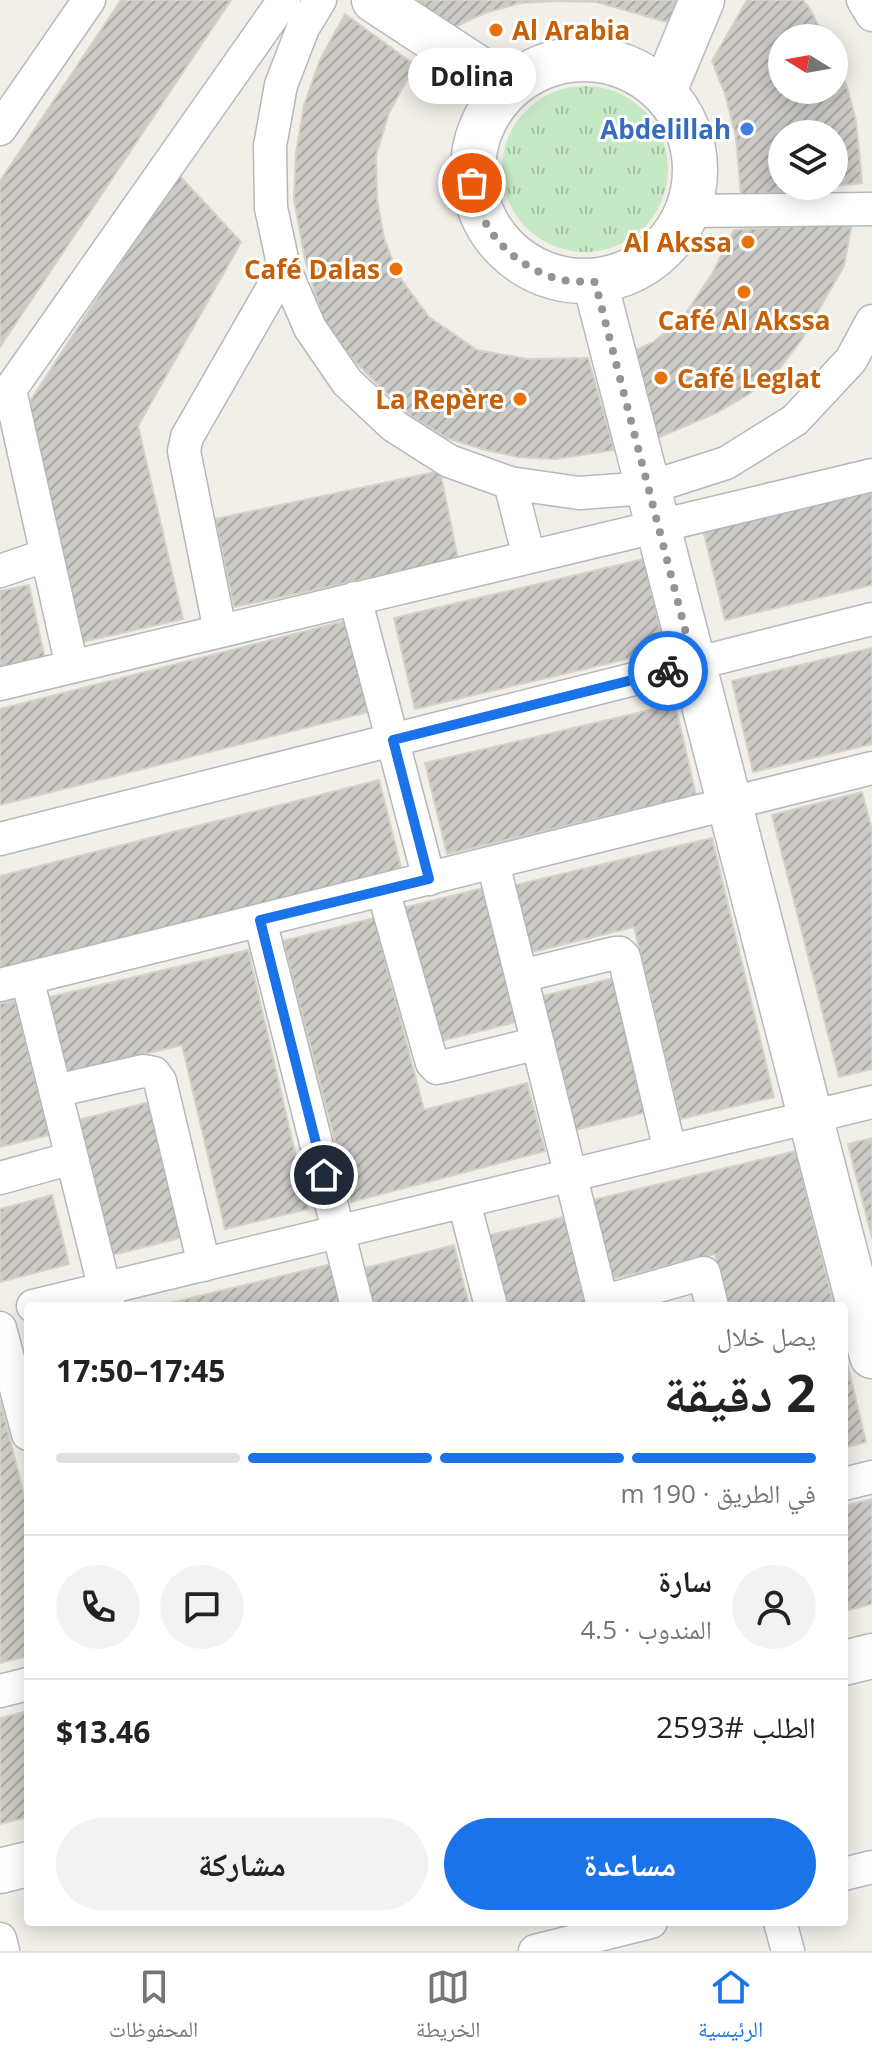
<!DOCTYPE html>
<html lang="ar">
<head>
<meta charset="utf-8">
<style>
	body { margin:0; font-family:"Open Sans","Noto Naskh Arabic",sans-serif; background:#f2f2f2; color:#222; direction:rtl; height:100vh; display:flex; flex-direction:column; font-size:30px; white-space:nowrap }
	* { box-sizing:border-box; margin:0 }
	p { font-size:26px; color:#767676 }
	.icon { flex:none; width:44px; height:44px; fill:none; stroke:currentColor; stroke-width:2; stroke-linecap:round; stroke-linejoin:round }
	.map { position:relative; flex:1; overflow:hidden; direction:ltr }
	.drawer { position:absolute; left:24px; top:1302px; width:824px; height:624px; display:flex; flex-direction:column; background:#fff; border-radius:8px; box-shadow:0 4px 20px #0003; direction:rtl }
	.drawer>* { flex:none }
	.needle { width:52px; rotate:281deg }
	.tools { position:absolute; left:768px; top:24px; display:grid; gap:16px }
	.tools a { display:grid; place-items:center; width:80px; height:80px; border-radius:50%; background:#fff; box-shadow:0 4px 20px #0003; font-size:40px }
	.pin { position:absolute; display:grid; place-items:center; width:68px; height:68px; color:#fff; margin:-34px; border:4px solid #fff; border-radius:50%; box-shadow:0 2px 8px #0007 }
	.courier { position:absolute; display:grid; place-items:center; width:80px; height:80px; margin:-40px; border:6px solid #1a73e8; border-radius:50%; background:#fff; color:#222; box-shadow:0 2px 10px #0007 }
	.bubble { position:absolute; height:56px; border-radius:28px; background:#fff; box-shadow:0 4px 20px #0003; font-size:26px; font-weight:700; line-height:56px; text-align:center; direction:rtl }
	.summary em { font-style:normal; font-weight:700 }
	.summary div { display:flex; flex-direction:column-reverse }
	.summary { display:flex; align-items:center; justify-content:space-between; height:136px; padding:0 32px }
	h1 { font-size:52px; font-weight:700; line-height:60px }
	.bar { display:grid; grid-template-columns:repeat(4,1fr); gap:12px 8px; align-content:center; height:96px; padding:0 32px }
	.bar i { height:10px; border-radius:6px; background:#e0e0e0 }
	.bar .active { background:#1a73e8 }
	.bar p { grid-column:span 4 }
	.line { display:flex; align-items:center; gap:20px; padding:0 32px; border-top:2px solid #e0e0e0 }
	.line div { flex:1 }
	.round { display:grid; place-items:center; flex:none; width:84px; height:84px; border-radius:42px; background:#f2f2f2 }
	.cta { display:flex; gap:16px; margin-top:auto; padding:16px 32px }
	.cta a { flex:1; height:92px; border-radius:48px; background:#1a73e8; color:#fff; font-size:32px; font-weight:700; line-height:92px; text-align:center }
	.cta a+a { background:#f2f2f2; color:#222 }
	.dock { display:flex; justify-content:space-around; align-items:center; height:112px; border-top:2px solid #e0e0e0; background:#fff; font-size:22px; color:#767676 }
	.dock a { display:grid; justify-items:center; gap:4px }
	.dock .active { color:#1a73e8 }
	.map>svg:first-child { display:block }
	.grass { fill:url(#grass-tufts) }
	.building { fill:url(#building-hatch); stroke:#d6d1c6; stroke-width:2 }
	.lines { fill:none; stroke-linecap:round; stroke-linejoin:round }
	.street-casing { stroke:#b5b8bc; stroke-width:35 }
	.secondary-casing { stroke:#b6babf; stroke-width:47 }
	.street { stroke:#fff; stroke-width:32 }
	.secondary { stroke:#fff; stroke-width:44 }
	.done { stroke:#929495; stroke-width:8; stroke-dasharray:0 14.4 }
	.route { stroke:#1a73e8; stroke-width:10 }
	.food-dot { fill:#e8710a; stroke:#fff; stroke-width:3 }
	.shop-dot { fill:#3f7fe0; stroke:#fff; stroke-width:3 }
	.labels { text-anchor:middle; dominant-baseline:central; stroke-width:6; stroke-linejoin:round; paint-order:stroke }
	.food-label { font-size:26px; font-weight:bold; fill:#c56008; stroke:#fff; text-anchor:end }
	.shop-label { font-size:26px; font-weight:bold; fill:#366cbe; stroke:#fff; text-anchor:end }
</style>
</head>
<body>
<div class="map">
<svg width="872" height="1951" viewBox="0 0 872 1951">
	<defs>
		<pattern id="grass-tufts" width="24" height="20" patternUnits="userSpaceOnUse" patternTransform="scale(2)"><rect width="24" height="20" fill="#c5e8c5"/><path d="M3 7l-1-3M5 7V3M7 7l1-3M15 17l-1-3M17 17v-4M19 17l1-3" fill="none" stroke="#a3c0a4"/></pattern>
		<pattern id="building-hatch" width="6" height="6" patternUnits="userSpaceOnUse" patternTransform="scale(2)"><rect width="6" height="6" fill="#cccac5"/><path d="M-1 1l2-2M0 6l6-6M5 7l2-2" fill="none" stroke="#a9a8a4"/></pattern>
	</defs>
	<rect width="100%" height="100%" fill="#f1efe8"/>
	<path class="grass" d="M502 169a83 83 0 1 1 166 0a83 83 0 1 1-166 0Z"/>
	<path class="building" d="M121,0h110l-231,347v-166z
		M411,0h269l-10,23 -73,-21 -43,-1 -33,2 -36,10 -37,17z
		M747,0h56l7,9 15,29h-43v52h52v-36l14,36 8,31 6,62 -28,3v-52h-52v52h49l-90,10 -5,-59 -11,-43 -13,-33z
		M345,14l70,51 -26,48 -13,42 1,44 7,39 14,37 31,42 48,33 50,9 61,-1 26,92 -59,9 -37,-2 -36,-8 -35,-11 -36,-22 -31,-29 -32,-33 -26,-38 -17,-57 -11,-59 2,-47 8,-48 16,-45z
		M178,174l63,68 -103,184 45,193 -106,24 -50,-237z
		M852,223l-8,43 -42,73 -25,33 -28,22 -33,19 -63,27 -27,-86 26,-11 30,-24 30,-45 22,-44z
		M440,471l18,88 -224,48 -19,-88z
		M872,490v95l-147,35 -22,-90z
		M644,559l21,91 -250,59 -21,-91z
		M29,585l16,74 -45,10v-78z
		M345,621l23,91 -368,93v-96z
		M872,648v96l-119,28 -21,-91z
		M675,704l21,91 -249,59 -22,-91z
		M379,780l23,91 -402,101v-96z
		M862,792l10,38v239l-33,8 -67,-262z
		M712,838l62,259 -94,22 -46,-192 -106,26 -16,-67z
		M483,888l33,134 -83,21 -34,-134z
		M374,918l50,192 103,-27 18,68 -194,51 -68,-261z
		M248,950l60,259 -83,20 -43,-184 -118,28 -18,-75z
		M622,976l33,134 -92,23 -32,-134z
		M15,1000l34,135 -49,12v-143z
		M150,1102l34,135 -84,21 -34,-135z
		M872,1138v100l-24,-94z
		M796,1151l38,155h-107l-12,-52 -107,26 -19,-79z
		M52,1195l17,69 -69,18v-73z
		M564,1217l22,89h-87l-17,-69z
		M454,1245l15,61h-102l-9,-36z
		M331,1264l10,42h-183z
		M844,1350l22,92 -22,6z
		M0,1400l28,111v145l-28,7z
		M872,1499v105l-28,7v-105z
		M28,1711v106l-28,7v-106z"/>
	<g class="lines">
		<g class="street-casing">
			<path id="street" d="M320,0l-17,28 -22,57 -11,61 1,62 13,60 26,60 37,54 47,44 55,35 61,22 69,10 69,-5 78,-25 69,-43 56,-60 21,-39
				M863,0l9,15
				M0,129l89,-129
				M688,211l184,-2
				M10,390l62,277
				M0,404l284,-404
				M510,483l19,74
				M0,571l47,-16
				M355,598l74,281
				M220,631l-36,-180 3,-14 97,-169
				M0,684l872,-209
				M0,839l872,-220
				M493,863l110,443
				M383,890l49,173 5,5 9,-2 92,-23
				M260,920l97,386
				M521,976l94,-23h5l4,4 46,194
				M27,978l82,328
				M0,985l872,-217
				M55,1091l88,-20 11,2 6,8 44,184
				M0,1178l72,-20
				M464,1202l27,104
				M602,1302l102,-29 8,33
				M33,1306l839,-204
				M0,1328l28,106
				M844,1484l28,-7
				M0,1691l28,-7
				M844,1874l28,-7
				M780,1922l8,29
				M0,1939l3,12
				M535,1951l116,-29"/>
		</g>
		<g class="secondary-casing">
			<path id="secondary" d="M374,0l133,87
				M473 170a111 111 0 1 1 222 0a111 111 0 1 1-222 0Z
				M664,91l38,-91
				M595,282l277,1074
				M844,1663l28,-7
				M0,1871l28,-7"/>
		</g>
		<use href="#street" class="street"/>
		<use href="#secondary" class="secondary"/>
	</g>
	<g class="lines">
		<path class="done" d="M472,183c3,11 5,25 11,35 16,31 42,51 75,61 11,3 25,2 37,3l99,382 -26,7"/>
		<path class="route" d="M324,1175l-64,-255 169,-41 -36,-139 275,-69"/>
	</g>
	<g class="food-dot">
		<circle cx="496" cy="30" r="8"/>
		<circle cx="748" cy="242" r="8"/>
		<circle cx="396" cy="269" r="8"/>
		<circle cx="744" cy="292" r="8"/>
		<circle cx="661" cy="378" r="8"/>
		<circle cx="520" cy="399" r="8"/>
	</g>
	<circle class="shop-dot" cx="747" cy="129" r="8"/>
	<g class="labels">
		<g class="food-label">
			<text x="512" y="30" text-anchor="start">Al Arabia</text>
			<text x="732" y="242">Al Akssa</text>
			<text x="380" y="269">Café Dalas</text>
			<text x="744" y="320" text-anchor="middle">Café Al Akssa</text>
			<text x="677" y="378" text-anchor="start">Café Leglat</text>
			<text x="504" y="399">La Repère</text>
		</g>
		<g class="shop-label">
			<text x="731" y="129">Abdelillah</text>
		</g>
	</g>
</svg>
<div class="tools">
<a><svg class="needle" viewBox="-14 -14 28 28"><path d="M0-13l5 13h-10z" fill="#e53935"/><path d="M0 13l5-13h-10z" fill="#767676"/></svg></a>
<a><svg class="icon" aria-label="layers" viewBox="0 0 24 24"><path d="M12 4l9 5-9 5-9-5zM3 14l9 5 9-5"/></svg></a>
</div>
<div class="pin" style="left:472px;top:183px;background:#ea580c"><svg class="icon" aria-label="bag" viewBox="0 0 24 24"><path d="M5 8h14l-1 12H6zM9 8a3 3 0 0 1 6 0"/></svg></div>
<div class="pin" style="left:324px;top:1175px;background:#1f2937"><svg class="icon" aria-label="home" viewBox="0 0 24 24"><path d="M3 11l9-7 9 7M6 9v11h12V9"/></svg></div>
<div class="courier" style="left:668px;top:671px"><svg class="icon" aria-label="bike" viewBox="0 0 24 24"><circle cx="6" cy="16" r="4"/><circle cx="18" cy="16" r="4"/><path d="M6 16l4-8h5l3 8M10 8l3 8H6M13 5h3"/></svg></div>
<div class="bubble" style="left:408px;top:48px;width:128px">Dolina</div>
<section class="drawer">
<div class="summary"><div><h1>2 دقيقة</h1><p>يصل خلال</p></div><em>17:45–17:50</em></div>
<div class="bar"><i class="active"></i><i class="active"></i><i class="active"></i><i></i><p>في الطريق · 190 m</p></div>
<div class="line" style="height:144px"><a class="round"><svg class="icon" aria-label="person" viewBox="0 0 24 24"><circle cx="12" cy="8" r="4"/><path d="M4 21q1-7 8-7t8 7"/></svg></a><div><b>سارة</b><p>المندوب · 4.5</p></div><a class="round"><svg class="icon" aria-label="chat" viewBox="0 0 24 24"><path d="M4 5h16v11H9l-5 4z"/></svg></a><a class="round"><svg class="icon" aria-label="phone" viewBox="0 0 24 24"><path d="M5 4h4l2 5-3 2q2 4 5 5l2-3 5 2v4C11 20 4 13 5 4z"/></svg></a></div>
<div class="line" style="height:104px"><div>الطلب #2593</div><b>$13.46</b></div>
<div class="cta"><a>مساعدة</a><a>مشاركة</a></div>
</section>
</div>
<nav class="dock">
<a class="active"><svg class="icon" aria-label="home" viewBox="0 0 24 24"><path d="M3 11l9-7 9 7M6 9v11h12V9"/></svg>الرئيسية</a>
<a><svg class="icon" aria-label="map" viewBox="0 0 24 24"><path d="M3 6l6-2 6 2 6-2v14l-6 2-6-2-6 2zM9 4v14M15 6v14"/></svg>الخريطة</a>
<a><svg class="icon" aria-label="saved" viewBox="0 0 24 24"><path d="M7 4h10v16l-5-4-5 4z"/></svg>المحفوظات</a>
</nav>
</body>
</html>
